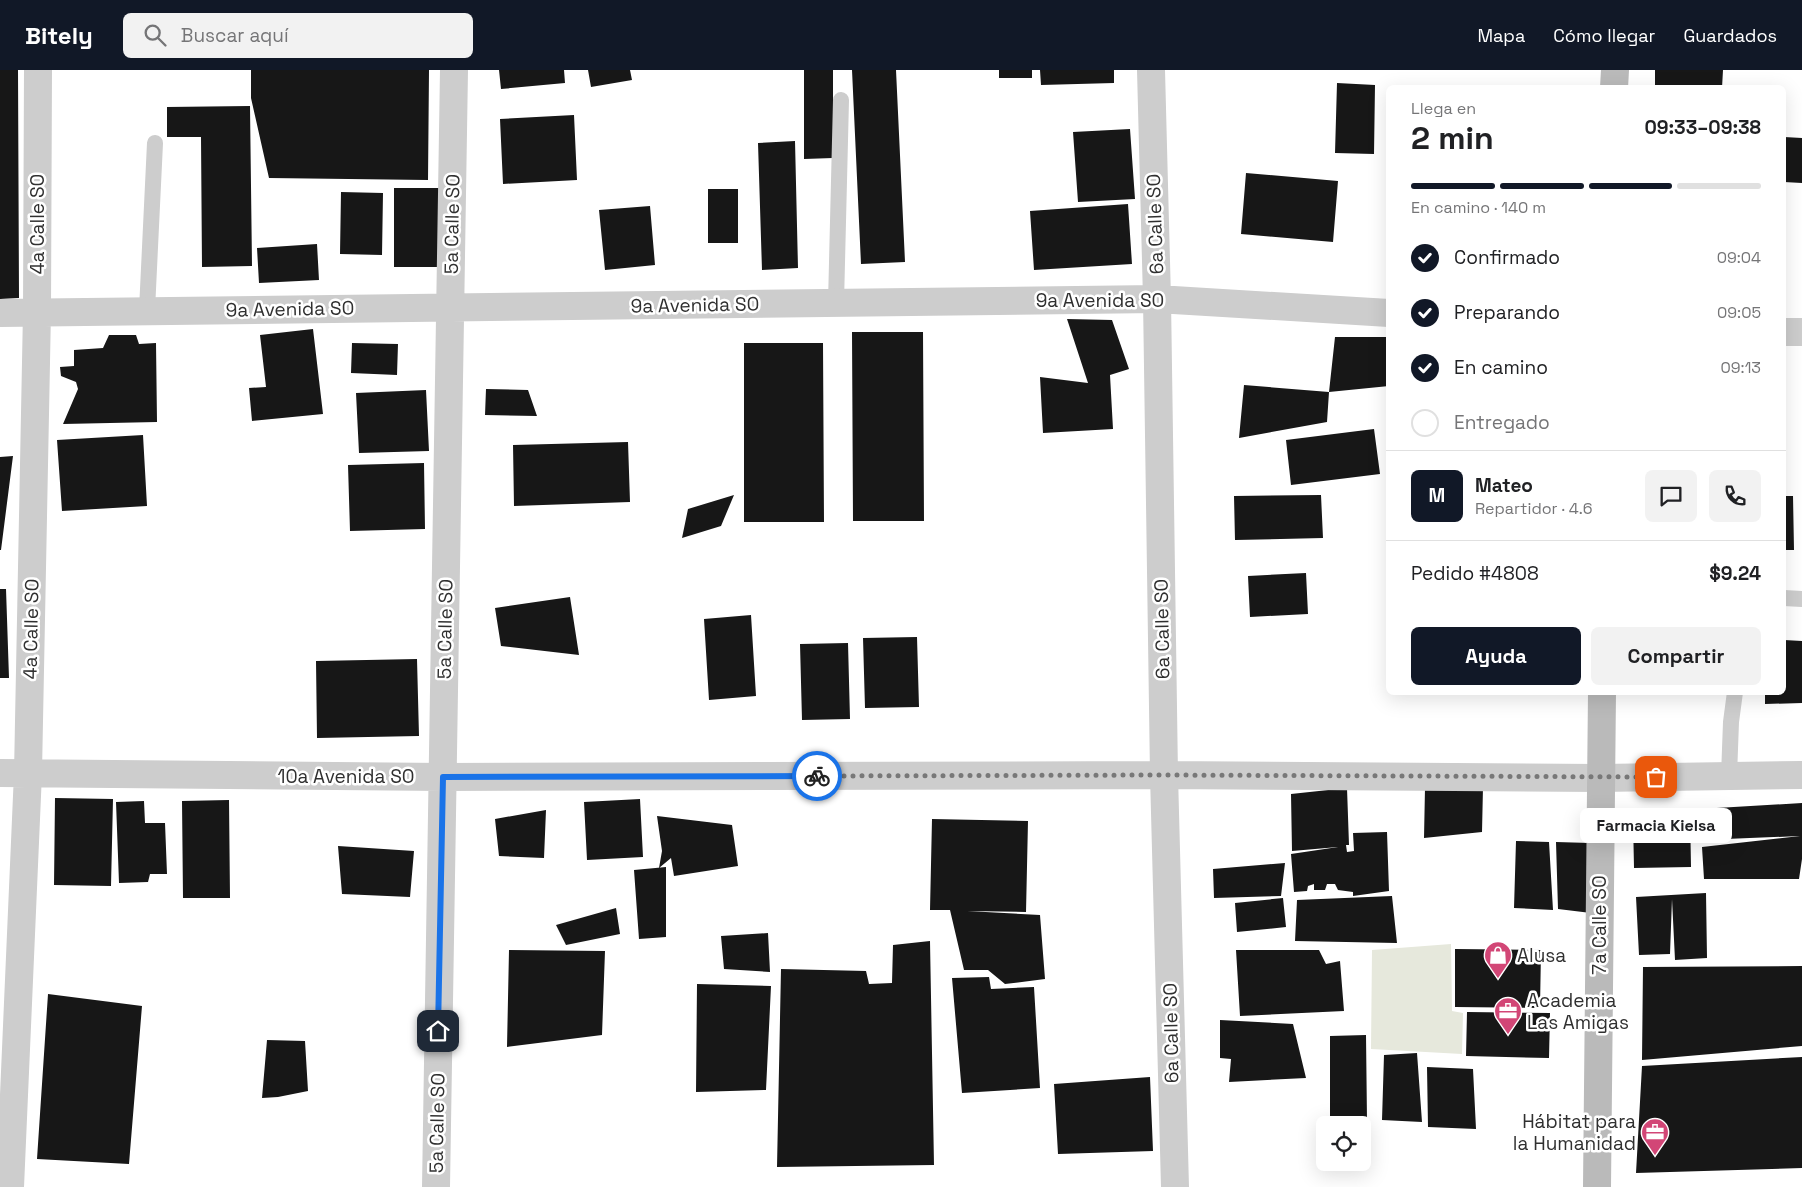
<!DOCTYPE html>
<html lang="es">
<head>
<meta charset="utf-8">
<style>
	body { margin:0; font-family:"Space Grotesk",sans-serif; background:#f2f2f2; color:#202124; height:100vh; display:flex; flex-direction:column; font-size:19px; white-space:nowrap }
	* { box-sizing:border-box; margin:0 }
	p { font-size:16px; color:#757577 }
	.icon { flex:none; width:28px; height:28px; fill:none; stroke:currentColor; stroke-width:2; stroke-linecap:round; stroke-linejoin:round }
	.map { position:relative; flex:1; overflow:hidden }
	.panel { position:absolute; left:1386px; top:15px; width:400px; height:610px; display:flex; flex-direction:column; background:#fff; border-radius:8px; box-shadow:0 5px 20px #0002 }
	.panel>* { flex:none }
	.fabs { position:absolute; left:1316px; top:1046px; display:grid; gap:10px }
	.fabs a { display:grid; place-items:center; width:55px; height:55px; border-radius:8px; background:#fff; box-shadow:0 5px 20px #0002; font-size:25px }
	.pin { position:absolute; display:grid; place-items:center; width:42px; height:42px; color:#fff; margin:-21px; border-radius:10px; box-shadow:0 2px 8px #0006 }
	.courier { position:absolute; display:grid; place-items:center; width:50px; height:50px; margin:-25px; border:4px solid #1a73e8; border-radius:50%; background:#fff; color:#222; box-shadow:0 1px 6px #0007 }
	.bubble { position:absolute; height:35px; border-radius:8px; background:#fff; box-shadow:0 5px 20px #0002; font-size:16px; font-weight:700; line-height:35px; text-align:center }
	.overview em { font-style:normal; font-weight:700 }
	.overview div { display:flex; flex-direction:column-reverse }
	.overview { display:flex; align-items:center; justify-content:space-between; height:85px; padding:0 25px }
	h1 { font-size:32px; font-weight:700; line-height:38px }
	.bar { display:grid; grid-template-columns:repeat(4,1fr); gap:8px 5px; align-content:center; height:60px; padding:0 25px }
	.bar i { height:6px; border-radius:4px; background:#e0e0e0 }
	.bar .selected { background:#111827 }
	.bar p { grid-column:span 4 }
	.line { display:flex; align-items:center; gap:12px; padding:0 25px; border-top:1px solid #e0e0e0 }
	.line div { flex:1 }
	.round { display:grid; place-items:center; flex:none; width:52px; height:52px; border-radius:8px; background:#f2f2f2 }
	ol { padding:0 25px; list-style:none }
	li { display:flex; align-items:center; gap:15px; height:55px }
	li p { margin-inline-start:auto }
	li .icon { padding:5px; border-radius:50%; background:#111827; color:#fff; stroke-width:4 }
	li:last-child { color:#757577 }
	li i { width:28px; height:28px; border:2px solid #e0e0e0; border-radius:50% }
	.button { display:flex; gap:10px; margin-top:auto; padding:10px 25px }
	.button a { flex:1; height:58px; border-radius:8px; background:#111827; color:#fff; font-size:20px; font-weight:700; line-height:58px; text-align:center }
	.button a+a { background:#f2f2f2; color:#202124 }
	header { display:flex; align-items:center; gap:30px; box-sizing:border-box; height:70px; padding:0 25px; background:#111827; color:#fff }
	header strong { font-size:24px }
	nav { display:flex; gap:28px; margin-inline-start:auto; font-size:18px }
	.search { width:350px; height:45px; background:#f2f2f2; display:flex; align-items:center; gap:12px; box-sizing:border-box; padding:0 18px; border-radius:8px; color:#757577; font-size:19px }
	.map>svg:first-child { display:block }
	.green { fill:#e6e8dc }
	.building { fill:#171717 }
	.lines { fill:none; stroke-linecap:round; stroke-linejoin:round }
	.service { stroke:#cdcdcd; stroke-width:16 }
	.minor { stroke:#cdcdcd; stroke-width:28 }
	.secondary { stroke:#bababa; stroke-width:28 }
	.done { stroke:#787878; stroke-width:5; stroke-dasharray:0 9 }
	.route { stroke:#1a73e8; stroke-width:6 }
	.labels { text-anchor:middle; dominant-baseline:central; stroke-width:5; stroke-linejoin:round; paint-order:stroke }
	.street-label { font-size:19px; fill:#303030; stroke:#fff }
	.poi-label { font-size:19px; fill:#303030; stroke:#fff; text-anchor:start }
</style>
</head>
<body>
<header>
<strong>Bitely</strong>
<div class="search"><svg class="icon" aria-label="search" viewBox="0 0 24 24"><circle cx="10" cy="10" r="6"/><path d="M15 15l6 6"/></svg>Buscar aquí</div>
<nav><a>Mapa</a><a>Cómo llegar</a><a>Guardados</a></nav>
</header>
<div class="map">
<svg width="1802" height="1117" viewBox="0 0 1802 1117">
	<rect width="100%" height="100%" fill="#fff"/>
	<path class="green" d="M1451,874l1,67 11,2 -1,41 -91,-5 1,-99z"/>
	<path class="building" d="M0,0h18l1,228 -19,1z
		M251,0h178l-1,110 -159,-2 -18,-80z
		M499,0h65l1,13 -64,6z
		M588,0h42l2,10 -41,7z
		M804,0h29v88l-29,1z
		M852,0h44l9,192 -44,2z
		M999,0h33v8h-33z
		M1040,0h74v13l-73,2z
		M1655,0h68l-1,18h-67z
		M1337,13l38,2 -1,69 -39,-1z
		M1582,15v3h-16v-2z
		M250,36l2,160 -50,1 -1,-130h-34v-30z
		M574,45l3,65 -74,4 -3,-65z
		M1130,59l5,70 -57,3 -5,-70z
		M1784,67l18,1v45l-18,-1z
		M795,71l3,127 -36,2 -4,-127z
		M1246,103l92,8 -5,61 -92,-8z
		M394,118h47v79h-47z
		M708,119h30v54h-30z
		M341,122l42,1 -1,62 -42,-1z
		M1128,134l4,60 -98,6 -4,-59z
		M650,136l5,59 -50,5 -6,-60z
		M317,174l2,36 -60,3 -2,-35z
		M1067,249l45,1 17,49 -19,6 3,54 -70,4 -3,-56 48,6z
		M313,259l10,85 -71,7 -3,-33 17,-1 -6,-52z
		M852,262h71l1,189h-71z
		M109,265h27l3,9 17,-1 1,79 -94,2 15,-35 -2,-7 -15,-6 -1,-9 14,-1v-16l29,-2z
		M1335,267h54v49l-60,6z
		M352,273l46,1 -1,31 -46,-2z
		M744,273h79l1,179h-80z
		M1244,315l85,7 -2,30 -88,16z
		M486,319l42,1 9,26 -52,-1z
		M426,320l3,61 -70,2 -3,-60z
		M1374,359l6,45 -89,11 -5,-45z
		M143,365l4,71 -85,5 -5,-71z
		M628,372l2,60 -116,4 -1,-61z
		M13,386l-12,94h-1v-93z
		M424,393l1,66 -75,2 -2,-66z
		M734,425l-13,31 -39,12 6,-29z
		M1321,425l2,43 -88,2 -1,-44z
		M1784,426h9l1,54h-10z
		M1306,503l2,41 -58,3 -2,-41z
		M0,519h6l3,89h-9z
		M570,527l9,58 -78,-9 -6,-38z
		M751,545l5,81 -47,4 -5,-81z
		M917,567l2,70 -54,1 -2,-70z
		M1784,570l18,1v62l-37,1v-12h19z
		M848,573l2,76 -48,1 -2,-76z
		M417,589l2,77 -102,2 -1,-77z
		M1483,717l-1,45 -58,6 1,-50z
		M1347,718l2,57h-3l1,7 7,-1 -1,-18 34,-1 2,59 -36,5v-4l-15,-2 -3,-6h-8l-2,6h-11v-6l-6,2 -1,5 -13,1 -3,-38 47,-7 -46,4 -1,-57z
		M55,728l58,1 -2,87 -57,-1z
		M640,729l3,58 -56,3 -3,-58z
		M229,730l1,98h-47l-1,-97z
		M144,731l1,22h20l2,51h-17l-2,8 -29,1 -3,-81z
		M1802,733v56l-3,20h-95l-2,-32 98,-11 -99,4 1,-17 -2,-14z
		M546,740l-2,48 -45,-2 -4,-37z
		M1690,742l1,55 -57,1 -1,-49 9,-6z
		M657,746l75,9 6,41 -64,10 -3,-18 -12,10 3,-17z
		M932,749l96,2 -2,91 -59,-1 73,4 5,64 -40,5 -17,-14h-24l-14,-60h-20z
		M1516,771l33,1 4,68 -39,-2z
		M1556,772l34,1 1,70 -33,-4z
		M338,776l76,5 -4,46 -68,-3z
		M1285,793l-4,33 -67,2 -1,-29z
		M666,797v70l-27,2 -5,-69z
		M1706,823l1,65 -32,2 -3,-61 -2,55 -31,1 -3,-58z
		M1392,826l5,47 -102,-2 2,-41z
		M1283,828l3,29 -49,5 -2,-29z
		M616,838l4,26 -54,11 -10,-20z
		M768,863l2,39 -46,-3 -3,-33z
		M930,871l4,224 -157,2 4,-198 85,2 3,13 23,-1 1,-38z
		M1455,879l86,1 -1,58 -85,-1z
		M509,880l96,1 -3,84 -95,12z
		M1236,880h83l7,14 14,-3 4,50 -104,5z
		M1802,896v80l-160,14 1,-93z
		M989,907l2,12 43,-2 6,101 -78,5 -10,-115z
		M697,914l74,2 -5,104 -70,2z
		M48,924l94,12 -13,158 -92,-5z
		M1467,942l83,1 -1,45 -83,-2z
		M1220,950l73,4 13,54 -77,4 2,-23 -11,-1z
		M1366,965l1,86 -37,4v-89z
		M267,970l38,1 3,50 -30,6 -16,1z
		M1417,983l5,69 -40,-2 2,-65z
		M1802,987v111l-166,5 6,-107z
		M1427,997l46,2 3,60 -48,-2z
		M1150,1007l3,74 -95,3 -4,-70z"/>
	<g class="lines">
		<path class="service" d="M836,233l5,-203
			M147,240l8,-167
			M1784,528l18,1
			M1729,706l2,-54 4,-30"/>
		<path class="minor" d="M1151,0l6,229 7,476 11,412
			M0,243l1157,-14 232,14
			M1784,262h18
			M0,703l443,4 721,-2 436,3 202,-3
			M10,1117l18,-414 9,-462 1,-241
			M436,1117l18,-1117"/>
		<path class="secondary" d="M1614,18l1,-18
			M1597,1117l5,-495"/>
	</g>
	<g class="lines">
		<path class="done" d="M817,706l347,-1 492,2"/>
		<path class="route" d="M438,961l5,-254 374,-1"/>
	</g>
	<defs>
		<g id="shop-pin" transform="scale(1.4375)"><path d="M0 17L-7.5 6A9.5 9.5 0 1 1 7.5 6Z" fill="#d24676" stroke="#fff"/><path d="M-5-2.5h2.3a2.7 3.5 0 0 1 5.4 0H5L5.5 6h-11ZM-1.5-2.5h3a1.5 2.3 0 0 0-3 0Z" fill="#fff"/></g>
		<g id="office-pin" transform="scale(1.4375)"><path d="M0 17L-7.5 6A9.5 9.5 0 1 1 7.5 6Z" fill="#d24676" stroke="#fff"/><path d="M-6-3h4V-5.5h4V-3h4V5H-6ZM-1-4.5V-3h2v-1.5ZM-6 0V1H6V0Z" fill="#fff"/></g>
	</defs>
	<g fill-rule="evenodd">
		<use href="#shop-pin" x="1498" y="885"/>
		<use href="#office-pin" x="1508" y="941"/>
		<use href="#office-pin" x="1655" y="1062"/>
	</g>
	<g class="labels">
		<g class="street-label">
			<text transform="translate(37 154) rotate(-90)">4a Calle SO</text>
			<text transform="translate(452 154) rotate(-89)">5a Calle SO</text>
			<text transform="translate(1155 154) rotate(-92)">6a Calle SO</text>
			<text x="1100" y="230">9a Avenida SO</text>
			<text transform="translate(695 235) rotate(-1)">9a Avenida SO</text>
			<text transform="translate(290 239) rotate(-1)">9a Avenida SO</text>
			<text transform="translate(31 559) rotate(-89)">4a Calle SO</text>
			<text transform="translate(445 559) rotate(-89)">5a Calle SO</text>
			<text transform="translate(1162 559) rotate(-91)">6a Calle SO</text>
			<text x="346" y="706">10a Avenida SO</text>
			<text transform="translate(1599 855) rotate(-90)">7a Calle SO</text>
			<text transform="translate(1171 963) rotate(-91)">6a Calle SO</text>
			<text transform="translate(437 1053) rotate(-89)">5a Calle SO</text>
		</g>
		<g class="poi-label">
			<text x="1517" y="885">Alusa</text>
			<text x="1527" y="930">Academia<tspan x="1527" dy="22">Las Amigas</tspan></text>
			<text x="1636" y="1051" text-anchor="end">Hábitat para<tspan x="1636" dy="22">la Humanidad</tspan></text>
		</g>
	</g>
</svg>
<div class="fabs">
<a><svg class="icon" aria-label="locate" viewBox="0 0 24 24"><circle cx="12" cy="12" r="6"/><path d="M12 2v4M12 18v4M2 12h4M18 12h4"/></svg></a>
</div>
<div class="pin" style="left:1656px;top:707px;background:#ea580c"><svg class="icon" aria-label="bag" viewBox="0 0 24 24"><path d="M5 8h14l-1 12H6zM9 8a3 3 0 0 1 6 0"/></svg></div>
<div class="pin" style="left:438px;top:961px;background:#1f2937"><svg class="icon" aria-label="home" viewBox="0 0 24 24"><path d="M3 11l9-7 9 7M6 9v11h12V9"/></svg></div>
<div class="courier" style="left:817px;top:706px"><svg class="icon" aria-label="bike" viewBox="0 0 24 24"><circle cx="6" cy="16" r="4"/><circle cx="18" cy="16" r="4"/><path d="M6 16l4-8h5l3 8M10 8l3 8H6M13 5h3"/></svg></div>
<div class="bubble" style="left:1580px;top:738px;width:152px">Farmacia Kielsa</div>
<section class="panel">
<div class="overview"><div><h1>2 min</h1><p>Llega en</p></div><em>09:33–09:38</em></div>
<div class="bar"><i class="selected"></i><i class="selected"></i><i class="selected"></i><i></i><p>En camino · 140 m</p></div>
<ol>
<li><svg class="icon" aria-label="check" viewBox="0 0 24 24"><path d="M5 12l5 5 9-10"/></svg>Confirmado<p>09:04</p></li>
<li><svg class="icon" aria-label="check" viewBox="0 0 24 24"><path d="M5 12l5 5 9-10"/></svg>Preparando<p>09:05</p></li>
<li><svg class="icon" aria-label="check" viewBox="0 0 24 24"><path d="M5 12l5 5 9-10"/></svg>En camino<p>09:13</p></li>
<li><i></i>Entregado</li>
</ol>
<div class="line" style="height:90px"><b class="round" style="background:#111827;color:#fff">M</b><div><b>Mateo</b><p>Repartidor · 4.6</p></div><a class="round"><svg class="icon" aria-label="chat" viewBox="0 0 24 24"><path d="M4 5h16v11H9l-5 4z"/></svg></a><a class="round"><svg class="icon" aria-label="phone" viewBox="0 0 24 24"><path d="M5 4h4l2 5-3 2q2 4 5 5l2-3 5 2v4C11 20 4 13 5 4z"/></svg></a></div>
<div class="line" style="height:65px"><div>Pedido #4808</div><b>$9.24</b></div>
<div class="button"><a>Ayuda</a><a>Compartir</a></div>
</section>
</div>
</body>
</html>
